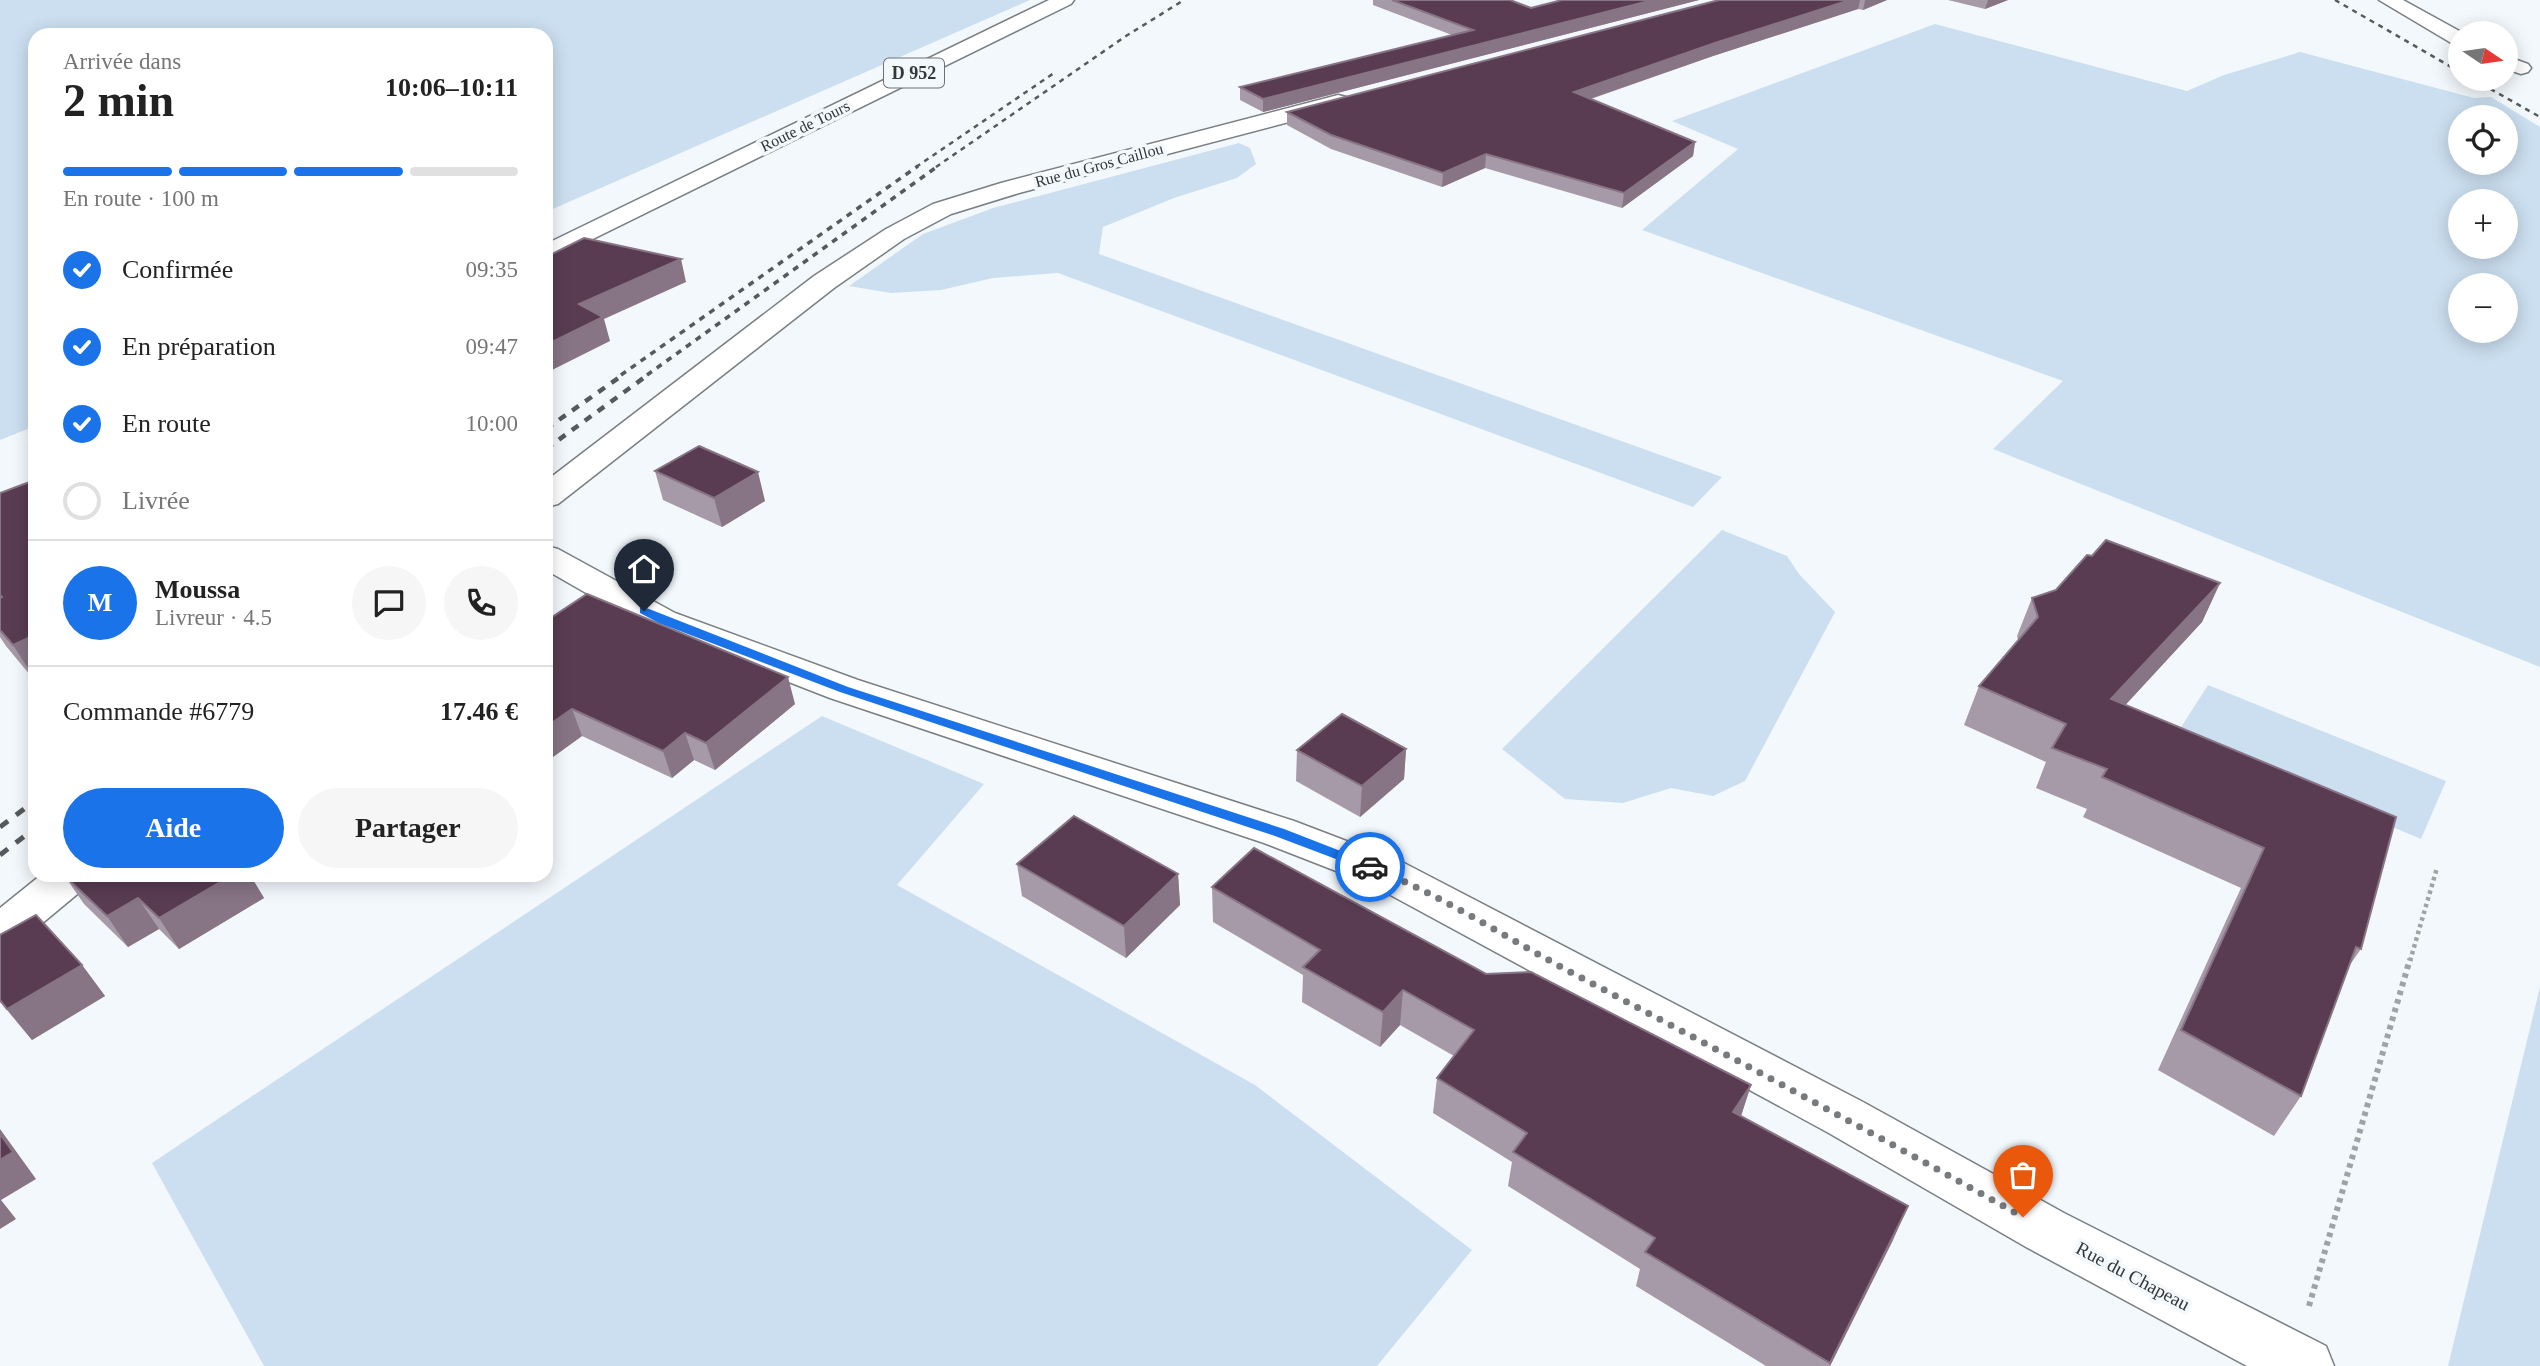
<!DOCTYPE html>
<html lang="fr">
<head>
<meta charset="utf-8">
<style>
	body { margin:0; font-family:Georgia,serif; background:#f6f6f6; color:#222; height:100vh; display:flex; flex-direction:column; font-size:26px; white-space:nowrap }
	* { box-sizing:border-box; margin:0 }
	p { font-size:23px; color:#767676 }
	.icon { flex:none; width:38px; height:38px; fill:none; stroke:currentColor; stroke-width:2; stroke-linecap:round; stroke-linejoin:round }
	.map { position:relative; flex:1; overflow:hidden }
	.drawer { position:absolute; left:28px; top:28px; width:525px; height:854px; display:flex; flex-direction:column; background:#fff; border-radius:21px; box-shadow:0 4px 18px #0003 }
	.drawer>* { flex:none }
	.needle { width:46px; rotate:103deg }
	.tools { position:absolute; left:2448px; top:21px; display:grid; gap:14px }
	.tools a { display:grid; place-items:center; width:70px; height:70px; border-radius:50%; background:#fff; box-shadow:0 4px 18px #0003; font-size:35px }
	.pin { position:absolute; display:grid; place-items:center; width:60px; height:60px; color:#fff; margin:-72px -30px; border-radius:50% 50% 50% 0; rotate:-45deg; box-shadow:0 0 7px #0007 }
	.pin .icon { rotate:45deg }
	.courier { position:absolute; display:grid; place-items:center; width:70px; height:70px; margin:-35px; border:5px solid #1a73e8; border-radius:50%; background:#fff; color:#222; box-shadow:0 2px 9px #0007 }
	.overview em { font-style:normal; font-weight:700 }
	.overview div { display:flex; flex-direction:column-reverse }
	.overview { display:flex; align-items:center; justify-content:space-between; height:119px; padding:0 35px }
	h1 { font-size:46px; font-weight:700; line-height:52px }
	.bar { display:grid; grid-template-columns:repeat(4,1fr); gap:10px 7px; align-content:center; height:84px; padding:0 35px }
	.bar i { height:9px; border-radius:5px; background:#e0e0e0 }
	.bar .active { background:#1a73e8 }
	.bar p { grid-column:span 4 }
	.line { display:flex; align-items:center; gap:18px; padding:0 35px; border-top:2px solid #e0e0e0 }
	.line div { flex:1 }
	.round { display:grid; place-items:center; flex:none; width:74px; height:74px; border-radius:37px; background:#f6f6f6 }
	ol { padding:0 35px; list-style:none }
	li { display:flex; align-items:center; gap:21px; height:77px }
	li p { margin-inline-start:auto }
	li .icon { padding:7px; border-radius:50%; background:#1a73e8; color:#fff; stroke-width:4 }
	li:last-child { color:#767676 }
	li i { width:38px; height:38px; border:4px solid #e0e0e0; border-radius:50% }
	.primary-button { display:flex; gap:14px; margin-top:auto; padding:14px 35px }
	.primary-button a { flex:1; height:80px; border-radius:42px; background:#1a73e8; color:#fff; font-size:28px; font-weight:700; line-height:80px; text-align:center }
	.primary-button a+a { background:#f6f6f6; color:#222 }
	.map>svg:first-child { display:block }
	.green { fill:#cbdff0; fill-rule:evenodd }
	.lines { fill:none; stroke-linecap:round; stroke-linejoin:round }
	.minor-casing { stroke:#7a7f83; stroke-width:3 }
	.major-casing { stroke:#7a7f83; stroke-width:3 }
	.path-far1 { stroke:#9fa2a6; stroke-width:4.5; stroke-dasharray:3.5 3.5; stroke-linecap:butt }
	.path { stroke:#9fa2a6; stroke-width:6; stroke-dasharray:4.5 4.5; stroke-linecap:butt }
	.minor { fill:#fff; fill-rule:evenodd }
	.major { fill:#fff; fill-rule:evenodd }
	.rail-far3 { stroke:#575a5c; stroke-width:2.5; stroke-dasharray:5 5; stroke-linecap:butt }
	.rail-far2 { stroke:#575a5c; stroke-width:3.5; stroke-dasharray:6 6; stroke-linecap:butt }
	.rail-far1 { stroke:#575a5c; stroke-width:4.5; stroke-dasharray:8 8; stroke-linecap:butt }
	.rail { stroke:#575a5c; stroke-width:5; stroke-dasharray:10 10; stroke-linecap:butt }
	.wall { fill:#a69aa8 }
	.shaded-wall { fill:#877485 }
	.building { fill:#593c52; stroke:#877485; stroke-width:2 }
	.route { fill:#1a73e8 }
	.done { stroke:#787b7e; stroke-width:7; stroke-dasharray:0 12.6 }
	.labels { text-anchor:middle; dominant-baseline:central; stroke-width:7; stroke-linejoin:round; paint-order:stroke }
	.far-street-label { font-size:16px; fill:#353739; stroke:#f3f8fd }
	.shield { fill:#f3f8fd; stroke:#6e7174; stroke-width:2 }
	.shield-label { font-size:18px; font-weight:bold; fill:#353739 }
	.street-label { font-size:19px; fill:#353739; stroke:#f3f8fd }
</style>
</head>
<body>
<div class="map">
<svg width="2540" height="1366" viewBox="0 0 2540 1366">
	<rect width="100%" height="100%" fill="#f3f8fd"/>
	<path class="green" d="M0,0h1030l-484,212v-177h-511v391l-35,14z
		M1935,24l252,67 37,-16 76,-23 174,46 17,-1 49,30v540l-547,-218 70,-68 -421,-151 96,-81 -66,-28zM2460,117h46v46h-46zM2460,201h46v46h-46zM2506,285v46h-46v-46z
		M1239,143l11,5 6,16 -19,14 -63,20 -71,29 -4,27 623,223 -29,30 -635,-234 -65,5 -52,12 -50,3 -42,-7 74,-52 70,-26z
		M1722,530l65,26 12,18 36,38 -90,169 -32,15 -42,-8 -48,15 -58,-4 -63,-50z
		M2208,685l238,96 -25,58 -245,-104z
		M822,716l162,68 -87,101 358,200 217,165 -95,116h-1113l-112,-203z
		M2540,987v379h-92z"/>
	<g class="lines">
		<g class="minor-casing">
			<path id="minor" d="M2379,0h24l60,33h-3v13l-7,-2z
				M2506,56l22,8 3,4 -3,4 -7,2 -15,-5z
				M1338,95l8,2 3,5 -3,5 -327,86 -68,21 -47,25 -70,49 -276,216 -12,3v-26l268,-205 72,-47 47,-25 68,-21z
				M546,546l12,3 117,64 183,67 436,141 110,42 459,239 201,111 262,133 8,20h-87l-221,-119 -199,-115 -455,-247 -108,-42 -434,-145 -72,-28 -109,-41 -103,-59z
				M41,875h52l-6,11 -71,59 -16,5v-42z"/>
		</g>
		<g class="major-casing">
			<path id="major" d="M1049,0h25l-3,4 -525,258v-18z"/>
		</g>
		<path class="path-far1" d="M2410,961l27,-93"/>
		<path class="path" d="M2309,1306l101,-347"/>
		<use href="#minor" class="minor"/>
		<use href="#major" class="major"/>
		<path class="rail-far3" d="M2335,0l125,72
			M2473,79l67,38
			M916,167l138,-94
			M936,167l190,-131 58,-36"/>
		<path class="rail-far2" d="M621,375l297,-209
			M647,375l291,-209"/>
		<path class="rail-far1" d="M546,429l78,-55
			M546,449l103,-75"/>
		<path class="rail" d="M0,827l35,-26
			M0,855l35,-27"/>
	</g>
	<path class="wall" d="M1373,0h137l21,8 31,-8h137l-436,112 -23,-12v-13l212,-52 -79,-30z
		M1719,0h168l-24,10 -5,-1 -145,47 -122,43 104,43 -2,14 -71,52 -137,-40 -43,19 -111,-38 -44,-24v-13z
		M1948,0h60l-23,9z
		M655,471l110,30 -43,26 -59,-27z
		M35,480v201l-29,-35 -6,-9v-144z
		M2220,583l-18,39 -77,83 236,244 -14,20 -46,127 -27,40 -116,-66 83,-182 -158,-71 4,-8 -51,-21 10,-26 -82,-37 15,-39 39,-46 -1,-4 15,-38z
		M546,621l249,83 -80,66 -21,-10 -22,18 -90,-42 -36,26z
		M1406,749l-2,30 -44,38 -64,-36 1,-31z
		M1017,864l161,10 2,31 -54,53 -104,-62z
		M64,875h186l14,23 -85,51 -20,-20 -31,18 -44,-43z
		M1212,887l274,87 265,111 -10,31 152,124 -63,126h-64l-130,-80 4,-17 -132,-83 4,-24 -79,-49 4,-35 17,-22 -54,-31 -20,22 -78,-45 1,-27 -90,-53z
		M0,935l82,30 23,31 -73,44 -32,-38z"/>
	<path class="shaded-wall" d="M1653,0h46l-436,112v-13z
		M1850,0h10l-2,9 -145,47 -141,49 2,-13 141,-49z
		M1865,0h22l-24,10z
		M1988,0h20l-23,9z
		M1695,142l-2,14 -71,52 2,-15z
		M1486,154l-1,14 -43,19 1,-14z
		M681,259l5,23 -82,37 6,22 -64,32v-28l33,-41z
		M758,472l7,29 -43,26 -8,-29z
		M2220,583l-18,39 -108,117 17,-40z
		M35,635v44l-22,-34z
		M788,677l7,27 -80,66 -9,-27z
		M572,709l10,27 -36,26v-35z
		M685,733l9,27 -22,18 -9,-27z
		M1406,749l-2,30 -44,38 2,-31z
		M1178,874l2,31 -54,53 -2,-32z
		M232,875h18l14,23 -85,51 -20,-31z
		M138,898l21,31 -31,18 -21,-31z
		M82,965l23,31 -73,44 -25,-31z
		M1403,990l-3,35 -20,22 3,-35z
		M1751,1085l-11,34 -7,-7z
		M0,1129l36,50 -35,21 15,19 -16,10z
		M1908,1206l-15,34 -63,126h-1z"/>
	<path class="building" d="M1392,0h118l21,8 31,-8h91l-390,99 -23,-12 233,-57z
		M1719,0h131l-135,43 -141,49 121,50 -71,51 -138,-39 -43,19 -112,-38 -44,-23z
		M584,238l97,21 -102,45 24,13 -57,28v-88z
		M699,446l59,26 -44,26 -59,-27z
		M35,480v155l-22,10 -13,-15v-32l2,-1 -2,-2v-102z
		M2106,540l114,43 -109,116 285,118 -35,132 -5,-2 -55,149 -120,-66 83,-182 -162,-71 5,-8 -55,-21 14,-24 -87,-38 59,-69 -6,-19 24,-8 31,-35 5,1z
		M587,594l201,83 -82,66 -21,-10 -22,18 -91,-42 -26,18v-106z
		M1342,714l64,35 -44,37 -65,-36z
		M1074,816l104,58 -54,52 -107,-62z
		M1254,848l232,126 45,-2 220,113 -18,27 175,94 -78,157 -185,-111 10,-14 -142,-86 14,-19 -90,-55 37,-48 -71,-40 -20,22 -80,-45 17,-17 -108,-63z
		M64,875h168l-73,43 -21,-20 -31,18z
		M36,915l46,50 -75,44 -7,-9v-65z
		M0,1134l13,18 -13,8z"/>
	<path class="route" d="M644,607l204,80 436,142 90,35 2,3 -6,5 -5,-2 -90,-34 -435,-144 -181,-69 -19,-10v-5z"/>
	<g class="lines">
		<path class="done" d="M1370,867c72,28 138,72 206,108 150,79 299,159 447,242"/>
	</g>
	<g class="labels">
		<g class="far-street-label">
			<text transform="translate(805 126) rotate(-26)">Route de Tours</text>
			<text transform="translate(1099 165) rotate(-15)">Rue du Gros Caillou</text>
		</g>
		<rect class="shield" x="884" y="58.5" width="60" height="29" rx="5"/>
		<g class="shield-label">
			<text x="914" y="73">D 952</text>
		</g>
		<g class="street-label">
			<text transform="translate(2133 1276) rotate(28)">Rue du Chapeau</text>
		</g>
	</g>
</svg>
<div class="tools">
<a><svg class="needle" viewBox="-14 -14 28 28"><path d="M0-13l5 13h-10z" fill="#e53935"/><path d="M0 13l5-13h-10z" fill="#767676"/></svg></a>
<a><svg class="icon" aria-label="locate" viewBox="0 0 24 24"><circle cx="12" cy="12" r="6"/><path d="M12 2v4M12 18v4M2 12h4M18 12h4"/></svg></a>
<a>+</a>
<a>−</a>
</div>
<div class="pin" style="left:2023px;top:1217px;background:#ea580c"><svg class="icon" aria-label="bag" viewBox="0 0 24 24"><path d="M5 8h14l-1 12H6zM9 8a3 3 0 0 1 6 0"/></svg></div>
<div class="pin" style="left:644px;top:611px;background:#1f2937"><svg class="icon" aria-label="home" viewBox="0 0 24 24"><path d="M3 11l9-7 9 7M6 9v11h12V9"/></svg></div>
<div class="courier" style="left:1370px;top:867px"><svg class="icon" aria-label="car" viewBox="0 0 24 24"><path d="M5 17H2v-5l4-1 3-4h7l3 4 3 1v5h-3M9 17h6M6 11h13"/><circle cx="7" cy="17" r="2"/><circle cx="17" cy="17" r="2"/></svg></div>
<section class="drawer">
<div class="overview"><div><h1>2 min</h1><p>Arrivée dans</p></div><em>10:06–10:11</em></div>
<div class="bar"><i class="active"></i><i class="active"></i><i class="active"></i><i></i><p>En route · 100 m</p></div>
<ol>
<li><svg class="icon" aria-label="check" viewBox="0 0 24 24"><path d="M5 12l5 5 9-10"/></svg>Confirmée<p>09:35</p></li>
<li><svg class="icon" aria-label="check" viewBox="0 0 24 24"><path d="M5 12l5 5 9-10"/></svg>En préparation<p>09:47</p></li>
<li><svg class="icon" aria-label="check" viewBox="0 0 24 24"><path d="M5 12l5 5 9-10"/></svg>En route<p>10:00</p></li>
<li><i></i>Livrée</li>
</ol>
<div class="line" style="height:126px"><b class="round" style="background:#1a73e8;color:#fff">M</b><div><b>Moussa</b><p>Livreur · 4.5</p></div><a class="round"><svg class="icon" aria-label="chat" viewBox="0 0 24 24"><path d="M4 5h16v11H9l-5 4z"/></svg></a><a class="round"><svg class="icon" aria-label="phone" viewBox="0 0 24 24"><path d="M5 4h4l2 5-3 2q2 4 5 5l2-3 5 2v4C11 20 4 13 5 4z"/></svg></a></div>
<div class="line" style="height:91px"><div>Commande #6779</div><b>17.46 €</b></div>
<div class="primary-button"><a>Aide</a><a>Partager</a></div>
</section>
</div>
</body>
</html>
